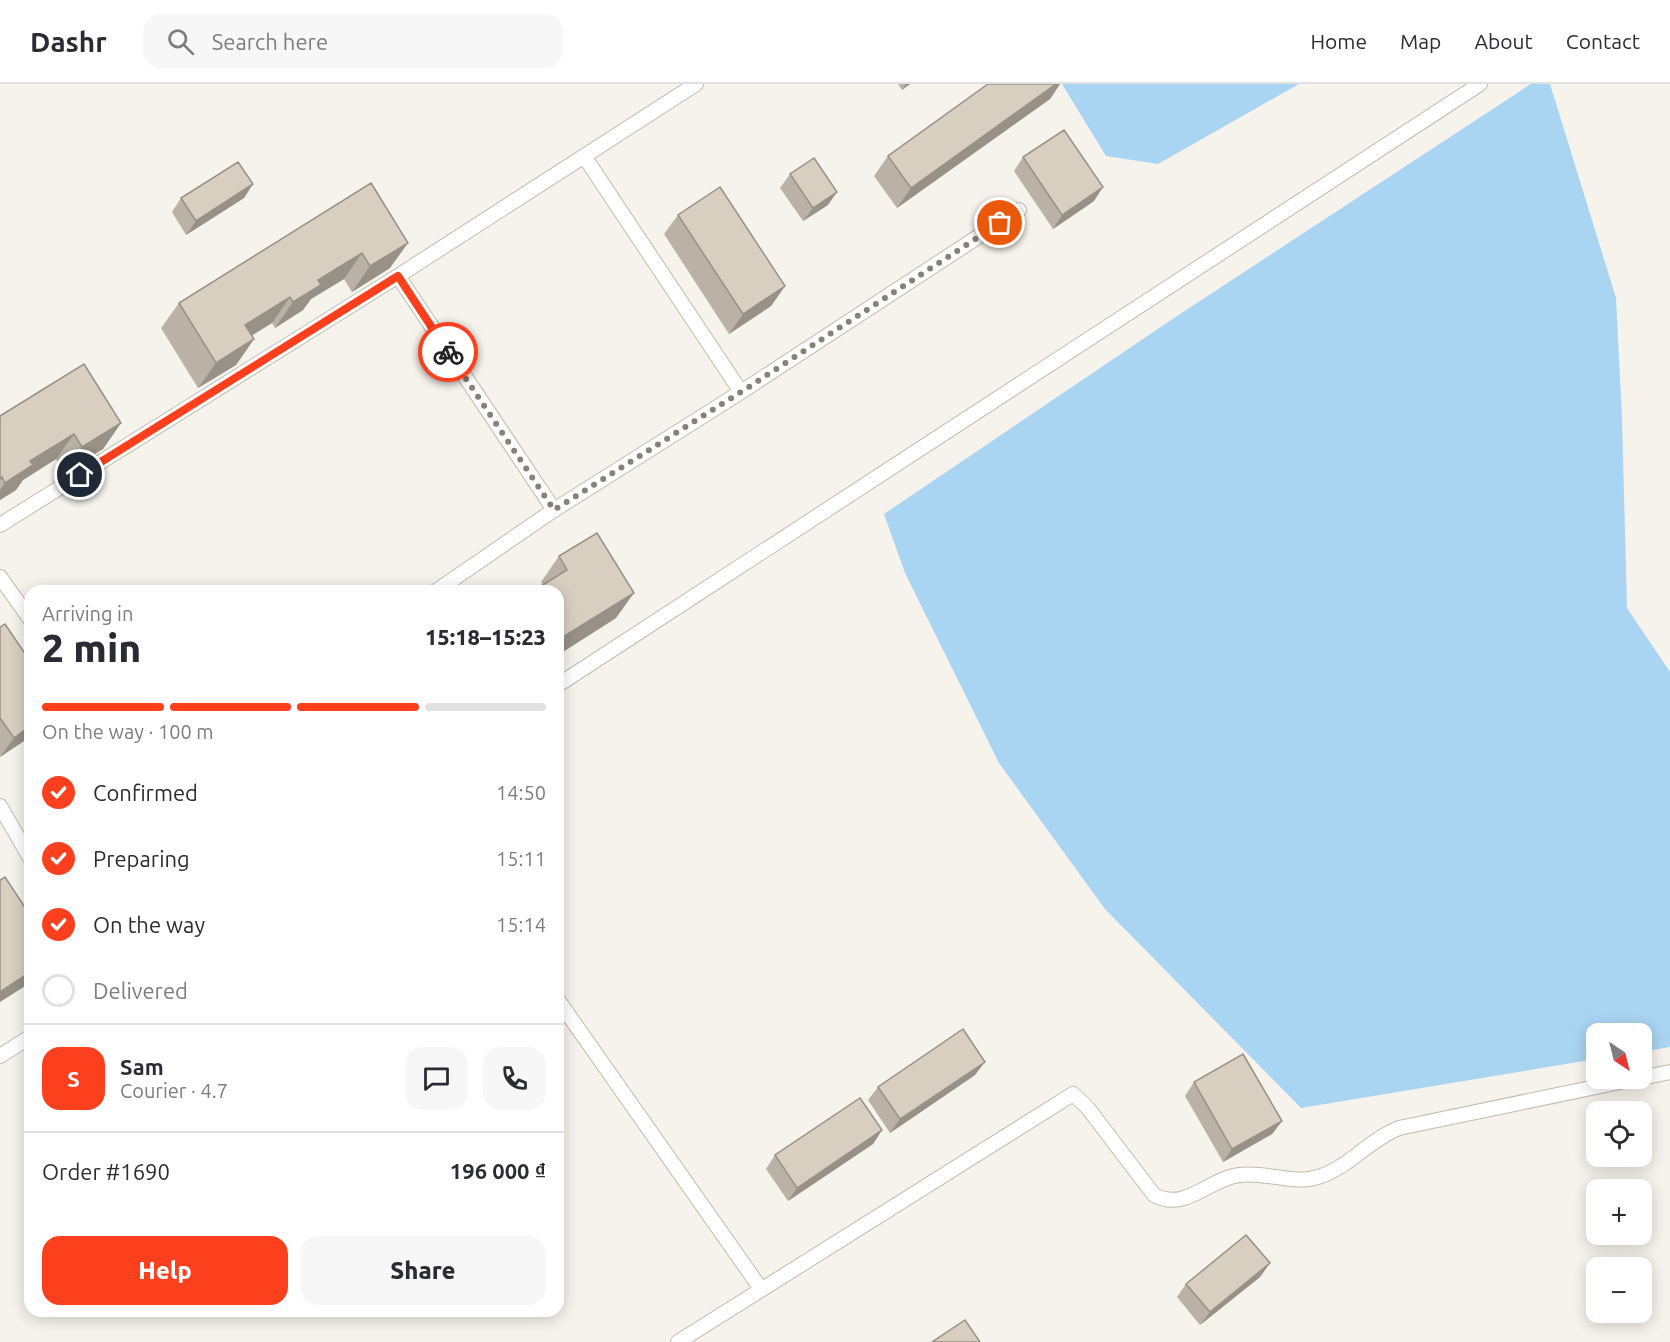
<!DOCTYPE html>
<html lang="en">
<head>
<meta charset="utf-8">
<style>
	body { margin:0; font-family:Ubuntu,sans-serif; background:#f7f7f7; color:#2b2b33; height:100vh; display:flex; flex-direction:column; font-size:22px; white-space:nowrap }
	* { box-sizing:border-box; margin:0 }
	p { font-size:20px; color:#7c7c81 }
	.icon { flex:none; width:33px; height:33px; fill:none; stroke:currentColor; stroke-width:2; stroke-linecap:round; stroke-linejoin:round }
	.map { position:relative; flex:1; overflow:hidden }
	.panel { position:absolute; left:24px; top:501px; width:540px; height:732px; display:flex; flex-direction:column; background:#fff; border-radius:18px; box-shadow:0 3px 15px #0003 }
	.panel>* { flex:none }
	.needle { width:39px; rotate:145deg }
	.buttons { position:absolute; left:1586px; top:939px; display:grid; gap:12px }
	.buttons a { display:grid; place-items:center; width:66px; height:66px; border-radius:12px; background:#fff; box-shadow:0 3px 15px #0003; font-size:30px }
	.pin { position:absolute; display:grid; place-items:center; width:51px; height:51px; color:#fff; margin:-26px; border:3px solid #fff; border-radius:50%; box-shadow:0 2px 6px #0007 }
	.courier { position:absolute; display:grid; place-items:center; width:60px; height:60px; margin:-30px; border:4px solid #fc3f1d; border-radius:50%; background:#fff; color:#222; box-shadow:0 2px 8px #0007 }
	.overview em { font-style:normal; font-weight:800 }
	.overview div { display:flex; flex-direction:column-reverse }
	.overview { display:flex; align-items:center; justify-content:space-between; height:102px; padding:0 18px }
	h1 { font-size:39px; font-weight:800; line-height:45px }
	.bar { display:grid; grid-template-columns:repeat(4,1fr); gap:9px 6px; align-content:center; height:72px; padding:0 18px }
	.bar i { height:8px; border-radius:4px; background:#e1e1e2 }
	.bar .current { background:#fc3f1d }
	.bar p { grid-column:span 4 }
	.line { display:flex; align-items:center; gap:15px; padding:0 18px; border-top:2px solid #e1e1e2 }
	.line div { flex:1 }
	.round { display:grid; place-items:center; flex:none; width:63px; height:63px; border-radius:18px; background:#f7f7f7 }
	ol { padding:0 18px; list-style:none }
	li { display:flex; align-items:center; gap:18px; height:66px }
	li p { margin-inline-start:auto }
	li .icon { padding:6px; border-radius:50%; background:#fc3f1d; color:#fff; stroke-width:4 }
	li:last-child { color:#7c7c81 }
	li i { width:33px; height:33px; border:3px solid #e1e1e2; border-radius:50% }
	.cta { display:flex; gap:12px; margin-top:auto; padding:12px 18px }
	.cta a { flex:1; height:69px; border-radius:18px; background:#fc3f1d; color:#fff; font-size:24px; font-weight:800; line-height:69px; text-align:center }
	.cta a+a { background:#f7f7f7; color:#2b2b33 }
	header { display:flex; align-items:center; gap:36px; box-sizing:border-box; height:84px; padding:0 30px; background:#fff; border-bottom:2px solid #e1e1e2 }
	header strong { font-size:28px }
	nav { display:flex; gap:33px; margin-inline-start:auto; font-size:21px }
	.search { width:420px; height:54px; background:#f7f7f7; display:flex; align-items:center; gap:15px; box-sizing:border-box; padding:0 21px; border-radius:18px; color:#7c7c81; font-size:22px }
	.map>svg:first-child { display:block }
	.water { fill:#a9d4f2 }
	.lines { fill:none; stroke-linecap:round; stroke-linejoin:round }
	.service-casing { stroke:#c2bbae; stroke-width:16 }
	.service { stroke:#fff; stroke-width:14 }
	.wall { fill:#bab2a6 }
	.shaded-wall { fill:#979187 }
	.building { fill:#d8cfc1; stroke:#979187; stroke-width:1.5 }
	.done { stroke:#878178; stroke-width:6; stroke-dasharray:0 10.8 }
	.route { stroke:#fc3f1d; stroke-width:8 }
</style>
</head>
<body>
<header>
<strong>Dashr</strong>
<div class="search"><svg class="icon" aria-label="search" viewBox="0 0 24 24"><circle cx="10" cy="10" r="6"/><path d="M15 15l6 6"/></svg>Search here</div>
<nav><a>Home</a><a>Map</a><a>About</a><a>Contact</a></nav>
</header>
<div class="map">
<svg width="1670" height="1258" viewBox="0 0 1670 1258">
	<rect width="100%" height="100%" fill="#f6f3ec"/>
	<path class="water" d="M1062,0h237l-141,80 -52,-8z
		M1531,0h19l66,214 6,120 5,190 43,64v375l-29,5v-18h-45v25l-295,49 -196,-199 -106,-146 -94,-190 -21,-59 290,-196z"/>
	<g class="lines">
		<g class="service-casing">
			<path id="service" d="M584,72l157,236
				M398,192l156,234
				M0,441l398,-249 298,-192
				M0,493l30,42
				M436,507l118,-81 187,-118 278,-182
				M558,601l922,-601
				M0,722l30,52
				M558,916l203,289
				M0,972l30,-19
				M1641,994l29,-6
				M678,1258l395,-248 14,13 67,88c32,17 54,-16 85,-20 27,-4 56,11 82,1 29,-10 48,-36 78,-48l240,-50"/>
		</g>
		<use href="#service" class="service"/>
	</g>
	<path class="wall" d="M898,0h12l-8,6z
		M988,0h72l-10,15 -153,109 -23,-32 14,-20z
		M1023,73l71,44 -41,28 -39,-58z
		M790,90l38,31 -25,16 -23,-33z
		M371,99l19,85 -38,24 -8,-13 -33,20 -8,11 -28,18 -3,-5 -21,12 3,4 -18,26 -38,23 -37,-60 18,-25z
		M253,100l-9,14 -58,37 -14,-23 9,-14z
		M678,131l107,71 -14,20 -42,28 -65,-100z
		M0,332l121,7 -18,26 -39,23 -8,-13 -33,21 -7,10 -16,10z
		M559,472l57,62 -58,37v-64l-15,-6 -2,-3z
		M0,543l30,110 -30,20z
		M975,991l-85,58 -22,-33 10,-13z
		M1194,998l88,39 -10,13 -49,28 -38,-66z
		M882,1046l-9,14 -85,57 -22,-32 9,-14z
		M1270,1179l-10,14 -60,48 -23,-28 9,-13z"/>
	<path class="shaded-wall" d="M906,0h4l-8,6z
		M1056,0h4l-10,15 -153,109 14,-20z
		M253,100l-9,14 -58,37 10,-14z
		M1103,103l-9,14 -41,28 9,-14z
		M837,108l-9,13 -25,16 10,-13z
		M408,159l-18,25 -38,24 18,-26z
		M362,169l-18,26 -33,20 -8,11 -28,18 18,-26 25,-22z
		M785,202l-14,20 -42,28 14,-20z
		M290,213l-18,26 -45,28 18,-26z
		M254,255l-18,26 -38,23 18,-25z
		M121,339l-18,26 -39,23 18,-25z
		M74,350l-18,25 -33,21 -7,10 -16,10v-10l5,-7 25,-22z
		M634,509l-18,25 -58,37v-15z
		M30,642v11l-30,20 14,-19z
		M30,888v11l-30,19v-10z
		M985,978l-10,13 -85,58 10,-14z
		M1282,1037l-10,13 -49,28 9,-13z
		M882,1046l-9,14 -85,57 9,-13z
		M1270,1179l-10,14 -60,48 10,-13z"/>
	<path class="building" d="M988,0h68l-145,104 -23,-32z
		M1064,46l39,57 -41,28 -39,-58z
		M814,74l23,34 -24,16 -23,-34z
		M238,78l15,22 -57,37 -15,-23z
		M371,99l37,60 -38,23 -8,-13 -44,27 3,5 -28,17 -3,-5 -45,28 9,14 -38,24 -37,-60z
		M720,103l65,99 -42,28 -65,-99z
		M84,280l37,59 -39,24 -8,-13 -44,27 3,4 -28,18 -3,-6 -2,2v-63z
		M597,449l37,60 -76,47v-49h-25l34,-21 -8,-14z
		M5,540l25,37v65l-16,12 -14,-20v-91z
		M5,793l25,38v57l-30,20v-112z
		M963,945l22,33 -85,57 -22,-32z
		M1243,970l39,67 -50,28 -38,-67z
		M860,1014l22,32 -85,58 -22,-33z
		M1246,1151l24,28 -60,49 -24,-28z
		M965,1236l15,22h-48z"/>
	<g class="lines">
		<path class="done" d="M448,268l106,158 187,-118 259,-169"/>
		<path class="route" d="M80,391l318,-199 50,76"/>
	</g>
</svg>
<div class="buttons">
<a><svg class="needle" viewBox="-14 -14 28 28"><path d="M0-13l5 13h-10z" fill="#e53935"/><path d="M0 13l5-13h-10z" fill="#7c7c81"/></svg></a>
<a><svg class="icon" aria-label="locate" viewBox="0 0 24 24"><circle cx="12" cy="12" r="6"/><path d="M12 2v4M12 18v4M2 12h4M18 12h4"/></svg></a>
<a>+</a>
<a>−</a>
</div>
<div class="pin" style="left:1000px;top:139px;background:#ea580c"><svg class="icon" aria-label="bag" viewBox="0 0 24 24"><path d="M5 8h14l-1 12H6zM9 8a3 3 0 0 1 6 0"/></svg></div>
<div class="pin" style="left:80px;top:391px;background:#1f2937"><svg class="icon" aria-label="home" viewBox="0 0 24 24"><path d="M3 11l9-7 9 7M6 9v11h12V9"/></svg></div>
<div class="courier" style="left:448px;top:268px"><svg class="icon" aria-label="bike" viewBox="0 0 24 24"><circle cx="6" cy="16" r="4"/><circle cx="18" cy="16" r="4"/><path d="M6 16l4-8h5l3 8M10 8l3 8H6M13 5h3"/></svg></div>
<section class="panel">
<div class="overview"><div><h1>2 min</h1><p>Arriving in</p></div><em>15:18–15:23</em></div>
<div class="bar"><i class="current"></i><i class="current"></i><i class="current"></i><i></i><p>On the way · 100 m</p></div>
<ol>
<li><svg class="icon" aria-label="check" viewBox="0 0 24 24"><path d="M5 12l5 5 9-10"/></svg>Confirmed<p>14:50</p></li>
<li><svg class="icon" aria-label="check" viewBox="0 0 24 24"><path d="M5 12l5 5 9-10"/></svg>Preparing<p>15:11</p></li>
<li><svg class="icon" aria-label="check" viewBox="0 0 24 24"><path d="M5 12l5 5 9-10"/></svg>On the way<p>15:14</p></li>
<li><i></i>Delivered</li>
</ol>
<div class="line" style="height:108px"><b class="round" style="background:#fc3f1d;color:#fff">S</b><div><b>Sam</b><p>Courier · 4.7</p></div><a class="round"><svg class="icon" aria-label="chat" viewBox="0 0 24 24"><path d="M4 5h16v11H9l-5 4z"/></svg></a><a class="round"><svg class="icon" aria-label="phone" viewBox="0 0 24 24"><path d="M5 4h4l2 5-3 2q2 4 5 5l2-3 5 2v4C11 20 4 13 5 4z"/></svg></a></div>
<div class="line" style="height:78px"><div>Order #1690</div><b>196 000 ₫</b></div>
<div class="cta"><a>Help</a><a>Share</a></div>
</section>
</div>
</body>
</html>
